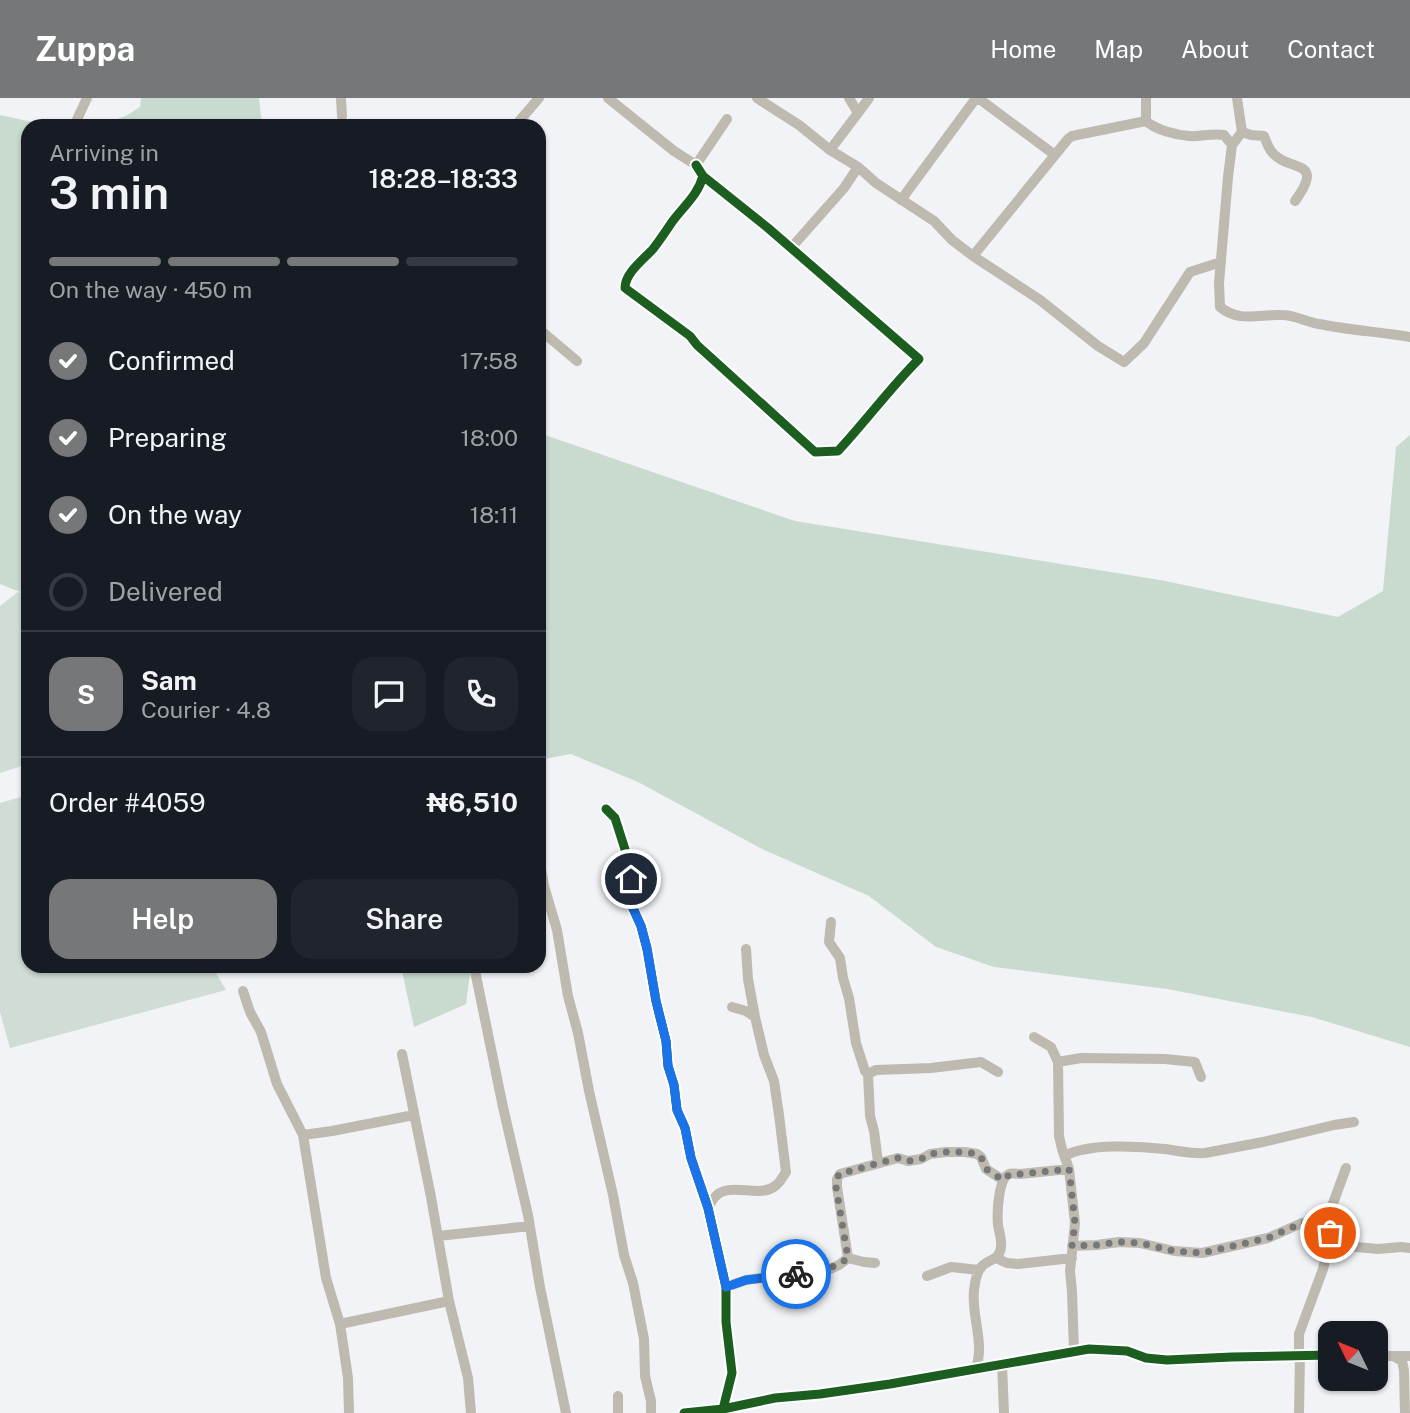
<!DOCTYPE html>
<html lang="en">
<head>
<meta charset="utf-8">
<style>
	body { margin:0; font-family:"Public Sans",sans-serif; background:#20242c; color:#f1f3f6; height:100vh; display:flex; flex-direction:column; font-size:26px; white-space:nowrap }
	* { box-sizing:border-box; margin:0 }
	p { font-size:23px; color:#9ea1a6 }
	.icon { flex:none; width:38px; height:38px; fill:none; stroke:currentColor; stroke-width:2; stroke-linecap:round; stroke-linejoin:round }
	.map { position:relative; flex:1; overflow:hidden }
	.side { position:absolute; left:21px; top:21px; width:525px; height:854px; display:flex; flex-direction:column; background:#171b24; border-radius:21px; box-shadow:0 2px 5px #0004 }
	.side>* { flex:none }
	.needle { width:46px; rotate:313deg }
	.fabs { position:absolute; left:1318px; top:1223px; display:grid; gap:14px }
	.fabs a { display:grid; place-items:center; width:70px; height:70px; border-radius:14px; background:#171b24; box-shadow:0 2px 5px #0004; font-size:35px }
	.pin { position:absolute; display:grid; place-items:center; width:60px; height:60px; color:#fff; margin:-30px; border:4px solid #fff; border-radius:50%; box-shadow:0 2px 7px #0007 }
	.courier { position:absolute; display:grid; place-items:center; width:70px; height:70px; margin:-35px; border:5px solid #1a73e8; border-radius:50%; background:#fff; color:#222; box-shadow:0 2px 9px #0007 }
	.head em { font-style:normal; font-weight:600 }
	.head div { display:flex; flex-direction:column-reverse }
	.head { display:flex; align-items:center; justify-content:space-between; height:119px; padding:0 28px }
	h1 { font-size:46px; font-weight:600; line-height:52px }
	.bar { display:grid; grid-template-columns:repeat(4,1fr); gap:10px 7px; align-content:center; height:84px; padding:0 28px }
	.bar i { height:9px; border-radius:5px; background:#363941 }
	.bar .current { background:#757779 }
	.bar p { grid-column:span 4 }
	.line { display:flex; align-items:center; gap:18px; padding:0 28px; border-top:2px solid #363941 }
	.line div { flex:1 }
	.round { display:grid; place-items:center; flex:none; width:74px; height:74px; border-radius:21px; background:#20242c }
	ol { padding:0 28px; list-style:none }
	li { display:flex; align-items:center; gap:21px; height:77px }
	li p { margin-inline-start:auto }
	li .icon { padding:7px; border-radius:50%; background:#757779; color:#fff; stroke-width:4 }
	li:last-child { color:#9ea1a6 }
	li i { width:38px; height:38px; border:4px solid #363941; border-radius:50% }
	.action { display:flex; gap:14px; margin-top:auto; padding:14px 28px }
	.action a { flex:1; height:80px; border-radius:21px; background:#757779; color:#fff; font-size:28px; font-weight:600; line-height:80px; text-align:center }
	.action a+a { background:#20242c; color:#f1f3f6 }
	header { display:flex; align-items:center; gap:42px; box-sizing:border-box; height:98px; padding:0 35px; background:#757779; color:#fff }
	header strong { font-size:33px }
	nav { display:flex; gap:38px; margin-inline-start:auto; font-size:24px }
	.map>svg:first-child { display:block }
	.green { fill:#cfddd4 }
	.forest { fill:#c8dbce }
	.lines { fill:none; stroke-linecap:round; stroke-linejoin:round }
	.minor { stroke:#bebaaf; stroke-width:10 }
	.cycleway-casing { stroke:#fff; stroke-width:13 }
	.cycleway { stroke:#1b5e20; stroke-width:9 }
	.done { stroke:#757779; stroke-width:7; stroke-dasharray:0 12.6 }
	.route { stroke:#1a73e8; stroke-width:9 }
</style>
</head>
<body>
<header>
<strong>Zuppa</strong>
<nav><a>Home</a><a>Map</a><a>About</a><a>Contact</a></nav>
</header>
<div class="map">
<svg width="1410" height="1315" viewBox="0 0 1410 1315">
	<rect width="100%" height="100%" fill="#f1f3f6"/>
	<path class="green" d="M18,494l10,3v87h-1l1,6v76l-28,9v-167z
		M28,697v171h184l14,24 -216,58 -10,-36v-209z"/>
	<path class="forest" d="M141,0h118l3,28h-166l30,-10 14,-9z
		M0,17l51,11h-23v469l-28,-11z
		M539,335l256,88 365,59 178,37 45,-26 13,-144 14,-12v612l-98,-30 -145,-28 -173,-22 -58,-20 -67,-51 -107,-47 -124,-67 -67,-28 -32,6z
		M401,868h70l-5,38 -52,23z"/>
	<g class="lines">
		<path class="minor" d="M341,0l1,18
			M608,0l66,53 22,14 31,-46
			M757,0l42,27 31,25 28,17 18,16 58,38 18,19 21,16 67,44 58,46 26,16 20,-19 46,-71 31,-10
			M978,0l77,57
			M1146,0v23c10,9 30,14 43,15 12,1 21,-3 35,-1l8,10
			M1237,0l5,34 -10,13 -4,32 -9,106 1,24c20,16 39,7 62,8 13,0 25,7 37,9 30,6 61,8 91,13
			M858,15l11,-15
			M74,28l13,-28
			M515,28l24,-28
			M1242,34l9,3 13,1c2,5 4,11 7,15 16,22 56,6 24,50
			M830,52l28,-37 -9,-15
			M696,67l7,11 65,52 151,131c-29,29 -53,62 -81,92l-23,1 -118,-107 -7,-9 -65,-48c0,-15 18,-28 28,-39 7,-9 13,-18 19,-27 11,-15 26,-27 31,-46
			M901,102l75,-102
			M791,150l53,-60 14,-21
			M973,158l95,-117 4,-3 74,-15
			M539,231l38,32
			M606,711l9,9 15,47 2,41 9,20 6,23 9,52 10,40 2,25 6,19 3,25 8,18 6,30 17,50 18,79v35l6,51 -9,36
			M539,760l5,28 13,44 11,66 10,37 11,58 24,104 11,60 9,28 11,56 1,37 6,25v12
			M831,824l-2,20 11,16 3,20 6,20 7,45 9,28 3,3 2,42 4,15 4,31
			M474,868l29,141 25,108 12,72 26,126
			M243,893l7,21 11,20 16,52 26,51
			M732,909l14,4 9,6
			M1034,939l17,10 7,15 1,74 3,13 7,20 6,54 -5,48 2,20 2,60
			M402,956l29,143 18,104 19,77 3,35
			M1058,964l23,-4 84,1 30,3 6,15
			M868,976l8,-4 55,-2 50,-6 17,10
			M1065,1058c22,-13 74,-10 100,-7 14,2 26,5 40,4l58,-11 71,-17 20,-3
			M708,1110c2,-3 3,-7 6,-10 14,-18 45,1 61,-12 5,-3 8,-10 11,-14l-7,-57 -5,-34 -10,-26 -9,-38 -7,-38 -2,-30
			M438,1138l92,-10
			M1072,1148l25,-1 22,-3 21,1 34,8 28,2 66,-15 34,-15 17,-3 12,2
			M1328,1150l4,-42 14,-38
			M848,1160l-11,-71v-8l3,-5 58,-16 10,3 13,-2 9,-5 16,-2h19l12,2 4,3 5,12 17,11
			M848,1160l16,4 11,1
			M996,1160l11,5 11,1 54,-6
			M927,1178l24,-9 28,3
			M726,1189l20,-7 84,-11 9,-4 9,-7
			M340,1226l109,-23
			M1299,1258v-22l24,-65 5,-21 12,-5 16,4 22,2 23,-2 9,1
			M1376,1258h34
			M1393,1258l9,5 2,9 1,43
			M1002,1266l2,49
			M975,1272c11,-24 -4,-54 -1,-80 1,-7 2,-16 6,-21 6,-11 19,-6 21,-22 1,-8 -2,-15 -3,-22 -1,-11 0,-46 11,-51 3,-1 9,0 11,0l49,-5
			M618,1298v17
			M349,1315l-1,-35 -8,-54 -14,-46 -23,-143 29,-4 82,-16
			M684,1315l39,-4 52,-11 45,-4 70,-10 199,-35 38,2 19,7 21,2 65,-3 98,-2
			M1299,1315l1,-58"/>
		<g class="cycleway-casing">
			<path id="cycleway" d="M696,67l7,11 65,52 151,131c-29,29 -53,62 -81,92l-23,1 -118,-107 -7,-9 -65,-48c0,-15 18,-28 28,-39 7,-9 13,-18 19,-27 11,-15 26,-27 31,-46
				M606,711l9,9 15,47 2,41 9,20 6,23 9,52 10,40 2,25 6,19 3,25 8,18 6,30 17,50 18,79v35l6,51 -9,36
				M684,1315l39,-4 52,-11 45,-4 70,-10 199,-35 38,2 19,7 21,2 65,-3 98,-2"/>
		</g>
		<use href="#cycleway" class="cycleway"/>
	</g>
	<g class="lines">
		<path class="done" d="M796,1176c19,-3 37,-4 52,-16l-12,-71 1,-8 2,-5 59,-16 10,3 13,-2 9,-5 16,-2h19l12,2 4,3 5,12 17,11c6,-6 9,-7 17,-6l49,-5 6,54 -3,23 25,-1 22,-3 21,1 34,8 28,2 66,-15 34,-15 16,-3 13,2 -1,11"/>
		<path class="route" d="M631,781l1,27 9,20 6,22 9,53 10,40 2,25 6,19 3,25 8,18 6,30 17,50 18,79 20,-7 50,-6"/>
	</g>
</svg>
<div class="fabs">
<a><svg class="needle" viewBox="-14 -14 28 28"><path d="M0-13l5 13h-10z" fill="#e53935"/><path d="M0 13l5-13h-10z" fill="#9ea1a6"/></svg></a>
</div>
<div class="pin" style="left:1330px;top:1135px;background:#ea580c"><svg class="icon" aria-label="bag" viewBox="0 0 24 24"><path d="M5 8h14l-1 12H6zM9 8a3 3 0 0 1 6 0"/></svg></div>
<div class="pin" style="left:631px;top:781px;background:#1f2937"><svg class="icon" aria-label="home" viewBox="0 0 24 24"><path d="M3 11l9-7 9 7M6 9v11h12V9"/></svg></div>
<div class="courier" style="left:796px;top:1176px"><svg class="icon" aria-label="bike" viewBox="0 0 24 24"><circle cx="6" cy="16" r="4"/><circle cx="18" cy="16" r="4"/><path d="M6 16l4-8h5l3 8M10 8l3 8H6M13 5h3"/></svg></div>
<section class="side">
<div class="head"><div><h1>3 min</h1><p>Arriving in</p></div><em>18:28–18:33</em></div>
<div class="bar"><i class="current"></i><i class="current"></i><i class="current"></i><i></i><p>On the way · 450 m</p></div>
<ol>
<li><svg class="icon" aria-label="check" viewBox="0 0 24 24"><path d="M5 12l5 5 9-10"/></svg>Confirmed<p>17:58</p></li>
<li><svg class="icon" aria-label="check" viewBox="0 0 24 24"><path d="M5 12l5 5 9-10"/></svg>Preparing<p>18:00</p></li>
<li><svg class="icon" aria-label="check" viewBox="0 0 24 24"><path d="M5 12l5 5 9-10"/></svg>On the way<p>18:11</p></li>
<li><i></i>Delivered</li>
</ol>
<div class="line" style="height:126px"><b class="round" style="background:#757779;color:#fff">S</b><div><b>Sam</b><p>Courier · 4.8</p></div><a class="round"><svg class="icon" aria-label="chat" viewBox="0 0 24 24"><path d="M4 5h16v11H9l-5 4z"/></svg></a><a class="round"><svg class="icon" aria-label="phone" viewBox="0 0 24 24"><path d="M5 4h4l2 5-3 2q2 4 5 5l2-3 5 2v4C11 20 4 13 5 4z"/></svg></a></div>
<div class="line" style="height:91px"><div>Order #4059</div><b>₦6,510</b></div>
<div class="action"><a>Help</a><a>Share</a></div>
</section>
</div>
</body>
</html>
